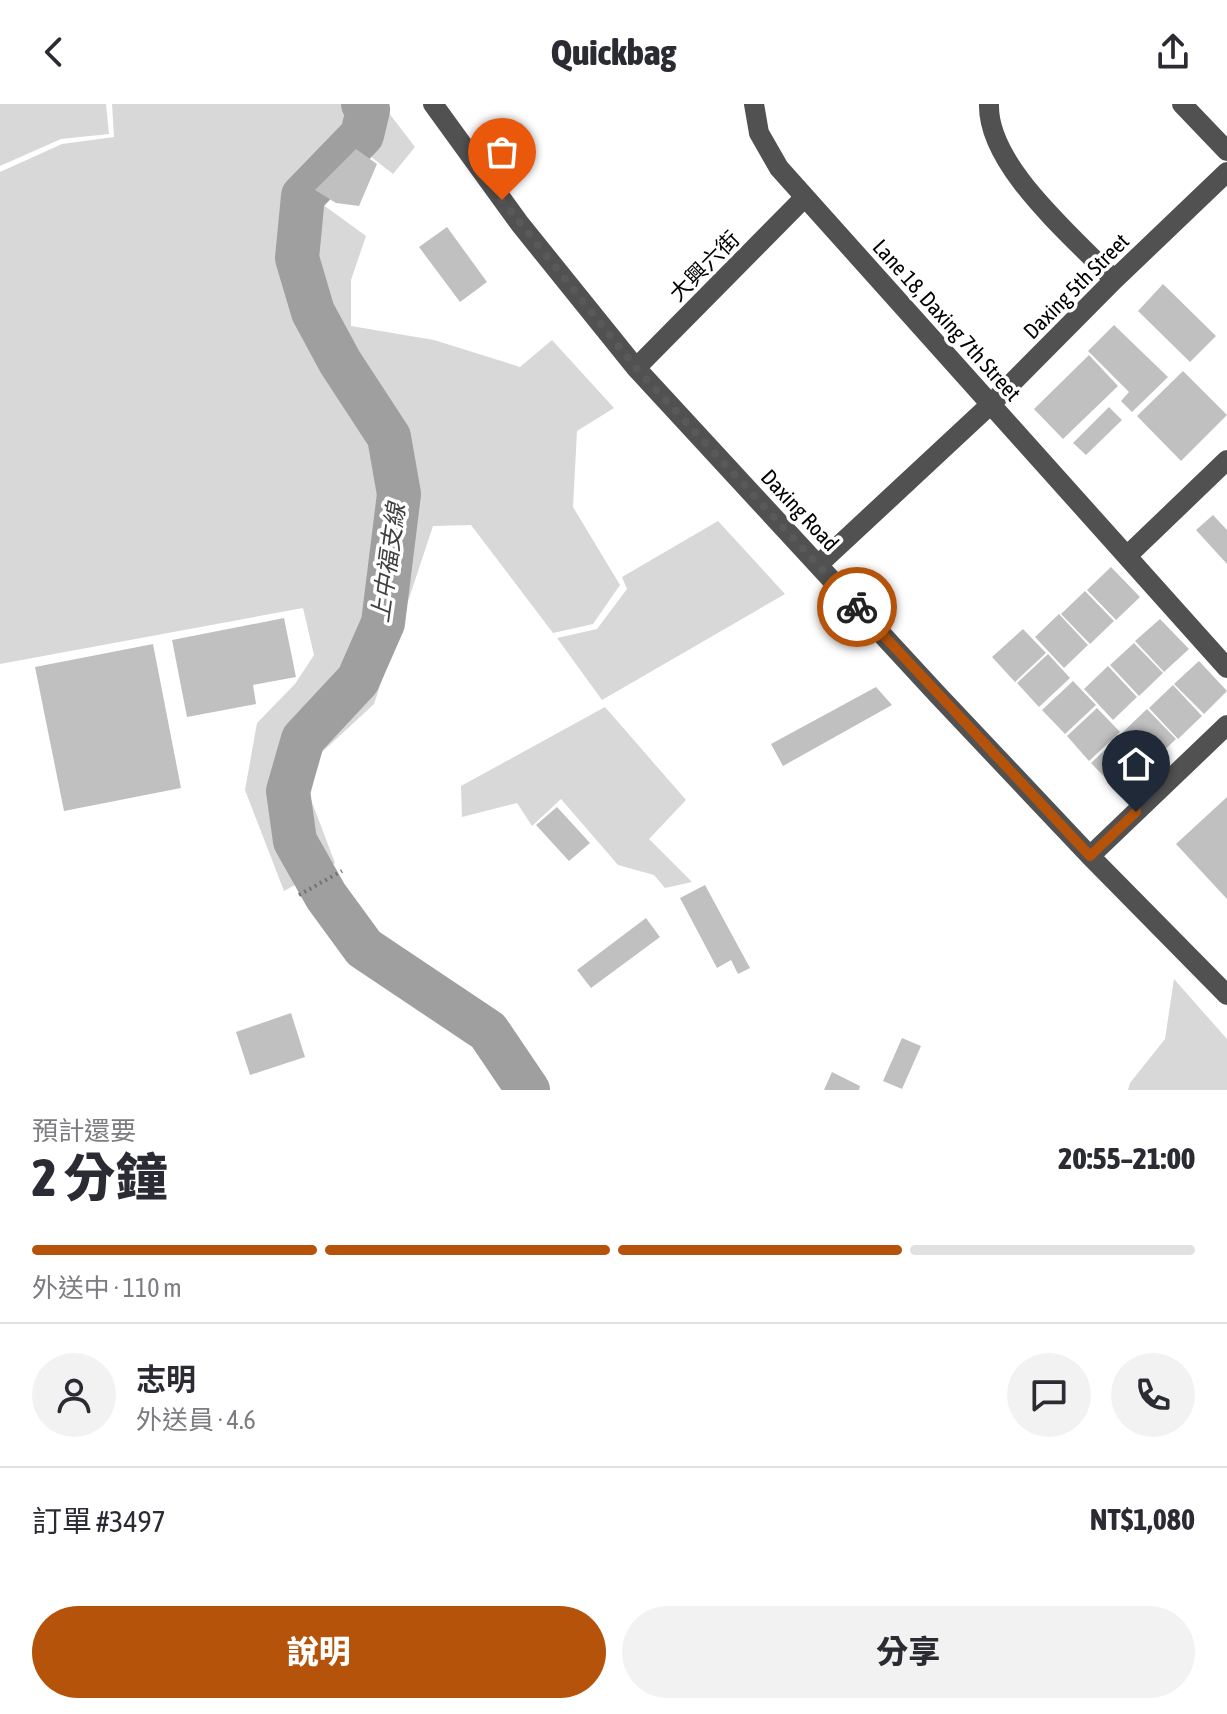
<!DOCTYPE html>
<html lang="zh-TW">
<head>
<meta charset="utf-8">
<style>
	body { margin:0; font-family:"Asap Condensed","Noto Sans TC",sans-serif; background:#f2f2f3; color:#2b2b33; height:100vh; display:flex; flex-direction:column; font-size:30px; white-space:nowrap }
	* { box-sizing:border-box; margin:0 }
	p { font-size:26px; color:#7c7c81 }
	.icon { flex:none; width:44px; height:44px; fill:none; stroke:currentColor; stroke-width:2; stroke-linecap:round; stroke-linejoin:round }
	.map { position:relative; height:986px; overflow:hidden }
	.sheet { display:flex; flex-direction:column; background:#fff; flex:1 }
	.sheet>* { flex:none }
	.pin { position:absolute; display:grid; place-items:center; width:68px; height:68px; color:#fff; margin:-82px -34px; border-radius:50% 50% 50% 0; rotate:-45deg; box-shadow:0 0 8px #0007 }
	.pin .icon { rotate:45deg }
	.courier { position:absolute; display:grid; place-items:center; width:80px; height:80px; margin:-40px; border:6px solid #b45309; border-radius:50%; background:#fff; color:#222; box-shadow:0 2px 10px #0007 }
	.summary em { font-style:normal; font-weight:800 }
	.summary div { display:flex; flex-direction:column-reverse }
	.summary { display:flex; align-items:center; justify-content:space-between; height:136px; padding:0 32px }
	h1 { font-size:52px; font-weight:800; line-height:60px }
	.bar { display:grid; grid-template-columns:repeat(4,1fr); gap:12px 8px; align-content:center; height:96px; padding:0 32px }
	.bar i { height:10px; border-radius:6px; background:#e1e1e2 }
	.bar .active { background:#b45309 }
	.bar p { grid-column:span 4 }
	.line { display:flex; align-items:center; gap:20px; padding:0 32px; border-top:2px solid #e1e1e2 }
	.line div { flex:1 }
	.round { display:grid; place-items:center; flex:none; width:84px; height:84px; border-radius:42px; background:#f2f2f3 }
	.button { display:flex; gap:16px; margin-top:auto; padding:16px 32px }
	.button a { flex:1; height:92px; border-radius:48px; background:#b45309; color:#fff; font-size:32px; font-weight:800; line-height:92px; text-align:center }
	.button a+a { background:#f2f2f3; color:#2b2b33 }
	header { display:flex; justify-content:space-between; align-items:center; height:104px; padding:0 32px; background:#fff; font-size:36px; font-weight:800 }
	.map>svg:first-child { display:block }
	.green { fill:#d8d8d8 }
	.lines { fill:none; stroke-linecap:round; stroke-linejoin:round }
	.river { stroke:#9f9f9f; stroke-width:44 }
	.building { fill:#c0c0c0 }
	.path { stroke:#737373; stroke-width:4; stroke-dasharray:2 4; stroke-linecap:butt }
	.minor { stroke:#515151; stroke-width:20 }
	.done { stroke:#595959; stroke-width:8; stroke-dasharray:0 14.4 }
	.route { stroke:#b45309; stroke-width:10 }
	.labels { text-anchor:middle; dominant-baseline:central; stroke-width:7; stroke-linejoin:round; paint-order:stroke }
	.street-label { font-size:22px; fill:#000; stroke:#fff }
	.water-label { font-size:24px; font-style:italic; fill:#404040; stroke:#fff }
</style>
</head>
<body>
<header><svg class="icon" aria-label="back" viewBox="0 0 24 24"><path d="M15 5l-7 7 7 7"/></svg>Quickbag<svg class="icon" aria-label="share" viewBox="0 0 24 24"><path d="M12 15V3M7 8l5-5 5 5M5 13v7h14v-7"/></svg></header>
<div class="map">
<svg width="1227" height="986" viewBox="0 0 1227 986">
	<rect width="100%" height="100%" fill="#fff"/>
	<path class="green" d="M0,0h106l3,30 -48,5 -61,27z
		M112,0h270l33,43 -22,27 -46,-36 -47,50 66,48 -15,44v46l83,14 86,27 32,-27 62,68 -37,23 -4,76 47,78 -27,39 -40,9 -82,-108 -38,1 -59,178 -54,50 -10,43 25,66 -51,28 -39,-101 12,-67 38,-39 19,-29 -11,-47 -303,56v-492l62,-28 52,-7z
		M718,417l67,73 -183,106 -45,-62 40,-9 30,-40 -5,-12z
		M605,603l81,93 -37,39 43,43 -27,6 -11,-13 -36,-10 -57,-66 -29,27 -15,-23 -55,14 -1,-31z
		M1174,875l53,60v51h-99l2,-7 35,-44z"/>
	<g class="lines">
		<path class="river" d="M363,0l5,6 -6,25 -59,61 -6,62 16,54 27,50 49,75 10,57 -16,129 -25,57 -55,59 -15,52 7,50 31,55 38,52 124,83 40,59"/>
	</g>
	<path class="building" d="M356,45l21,15 -18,42 -23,-3 -21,-13z
		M447,123l40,55 -27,20 -41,-55z
		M1163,180l53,52 -26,26 -52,-51z
		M1114,221l54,52 -36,35 -11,-11 8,-9 -41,-41z
		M1089,251l29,31 -55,53 -29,-30z
		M1183,267l44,44 -46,46 -44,-45z
		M1109,303l13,13 -36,35 -13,-12z
		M1213,411l14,15v34l-31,-34z
		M1111,463l29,30 -24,23 -29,-30z
		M1085,487l29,30 -24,23 -29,-30z
		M1059,510l29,31 -24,23 -29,-31z
		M284,514l12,59 -43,8 3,19 -69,13 -15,-77z
		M1160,515l29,30 -25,23 -29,-31z
		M1023,525l23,24 -31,29 -23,-25z
		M1134,539l29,30 -24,23 -29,-31z
		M153,540l28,144 -117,23 -29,-144z
		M1048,550l22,24 -31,29 -22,-24z
		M1199,557l28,30 -23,23 -30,-30z
		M1108,562l29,31 -24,23 -29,-31z
		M1073,577l23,24 -31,29 -23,-24z
		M1173,581l29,31 -24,23 -29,-31z
		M876,583l16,18 -109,61 -12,-22z
		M1097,604l23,24 -31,29 -22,-25z
		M1147,605l29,30 -24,23 -29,-30z
		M1122,630l23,24 -31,29 -23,-24z
		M1227,693v102l-51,-55z
		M557,703l33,36 -21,18 -33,-36z
		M705,781l45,83 -12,6 -7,-14 -14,8 -37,-70z
		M646,814l14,19 -69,51 -14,-18z
		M291,909l14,44 -55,18 -14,-43z
		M902,934l19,8 -19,43 -19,-8z
		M832,968l28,14 -1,4h-35z"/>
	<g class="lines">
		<path class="path" d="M299,791l43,-24"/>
		<path class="minor" d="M433,0l87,120 116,144 301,326 153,162 137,139
			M754,0l5,29 20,35 448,500
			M989,0c-2,62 84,132 125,176
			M1182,0l45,47
			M636,264l169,-171
			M1127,452l100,-96
			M818,461l173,-161 123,-124 113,-108
			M1090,752l137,-131"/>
	</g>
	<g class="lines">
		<path class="done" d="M502,96l134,168 221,239"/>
		<path class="route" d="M857,503l233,249 46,-44"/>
	</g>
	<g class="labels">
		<g class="street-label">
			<text transform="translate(704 162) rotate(-45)">大興六街</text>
			<text transform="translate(1076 182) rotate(-45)">Daxing 5th Street</text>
			<text transform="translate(947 216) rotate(48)">Lane 18, Daxing 7th Street</text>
			<text transform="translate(800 406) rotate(47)">Daxing Road</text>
		</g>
		<g class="water-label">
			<text transform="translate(388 459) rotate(-82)">上中福支線</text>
		</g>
	</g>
</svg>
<div class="pin" style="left:502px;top:96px;background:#ea580c"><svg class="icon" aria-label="bag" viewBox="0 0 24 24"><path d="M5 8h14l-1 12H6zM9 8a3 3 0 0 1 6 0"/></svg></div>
<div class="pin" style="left:1136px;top:708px;background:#1f2937"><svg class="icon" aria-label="home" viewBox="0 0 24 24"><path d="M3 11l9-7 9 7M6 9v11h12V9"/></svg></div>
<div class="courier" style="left:857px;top:503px"><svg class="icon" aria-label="bike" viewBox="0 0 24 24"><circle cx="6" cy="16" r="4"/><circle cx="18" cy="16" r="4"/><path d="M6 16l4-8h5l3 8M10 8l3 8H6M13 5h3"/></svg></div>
</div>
<section class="sheet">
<div class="summary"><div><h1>2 分鐘</h1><p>預計還要</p></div><em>20:55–21:00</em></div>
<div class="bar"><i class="active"></i><i class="active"></i><i class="active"></i><i></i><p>外送中 · 110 m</p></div>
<div class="line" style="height:144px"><a class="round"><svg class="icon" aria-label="person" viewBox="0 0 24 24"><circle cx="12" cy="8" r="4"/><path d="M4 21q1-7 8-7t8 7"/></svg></a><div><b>志明</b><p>外送員 · 4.6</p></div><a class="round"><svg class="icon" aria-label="chat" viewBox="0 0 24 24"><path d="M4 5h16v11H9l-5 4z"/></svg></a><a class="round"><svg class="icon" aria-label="phone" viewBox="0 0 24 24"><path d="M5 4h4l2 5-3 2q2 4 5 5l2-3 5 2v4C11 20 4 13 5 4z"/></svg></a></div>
<div class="line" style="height:104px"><div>訂單 #3497</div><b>NT$1,080</b></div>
<div class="button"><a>說明</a><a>分享</a></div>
</section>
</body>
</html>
